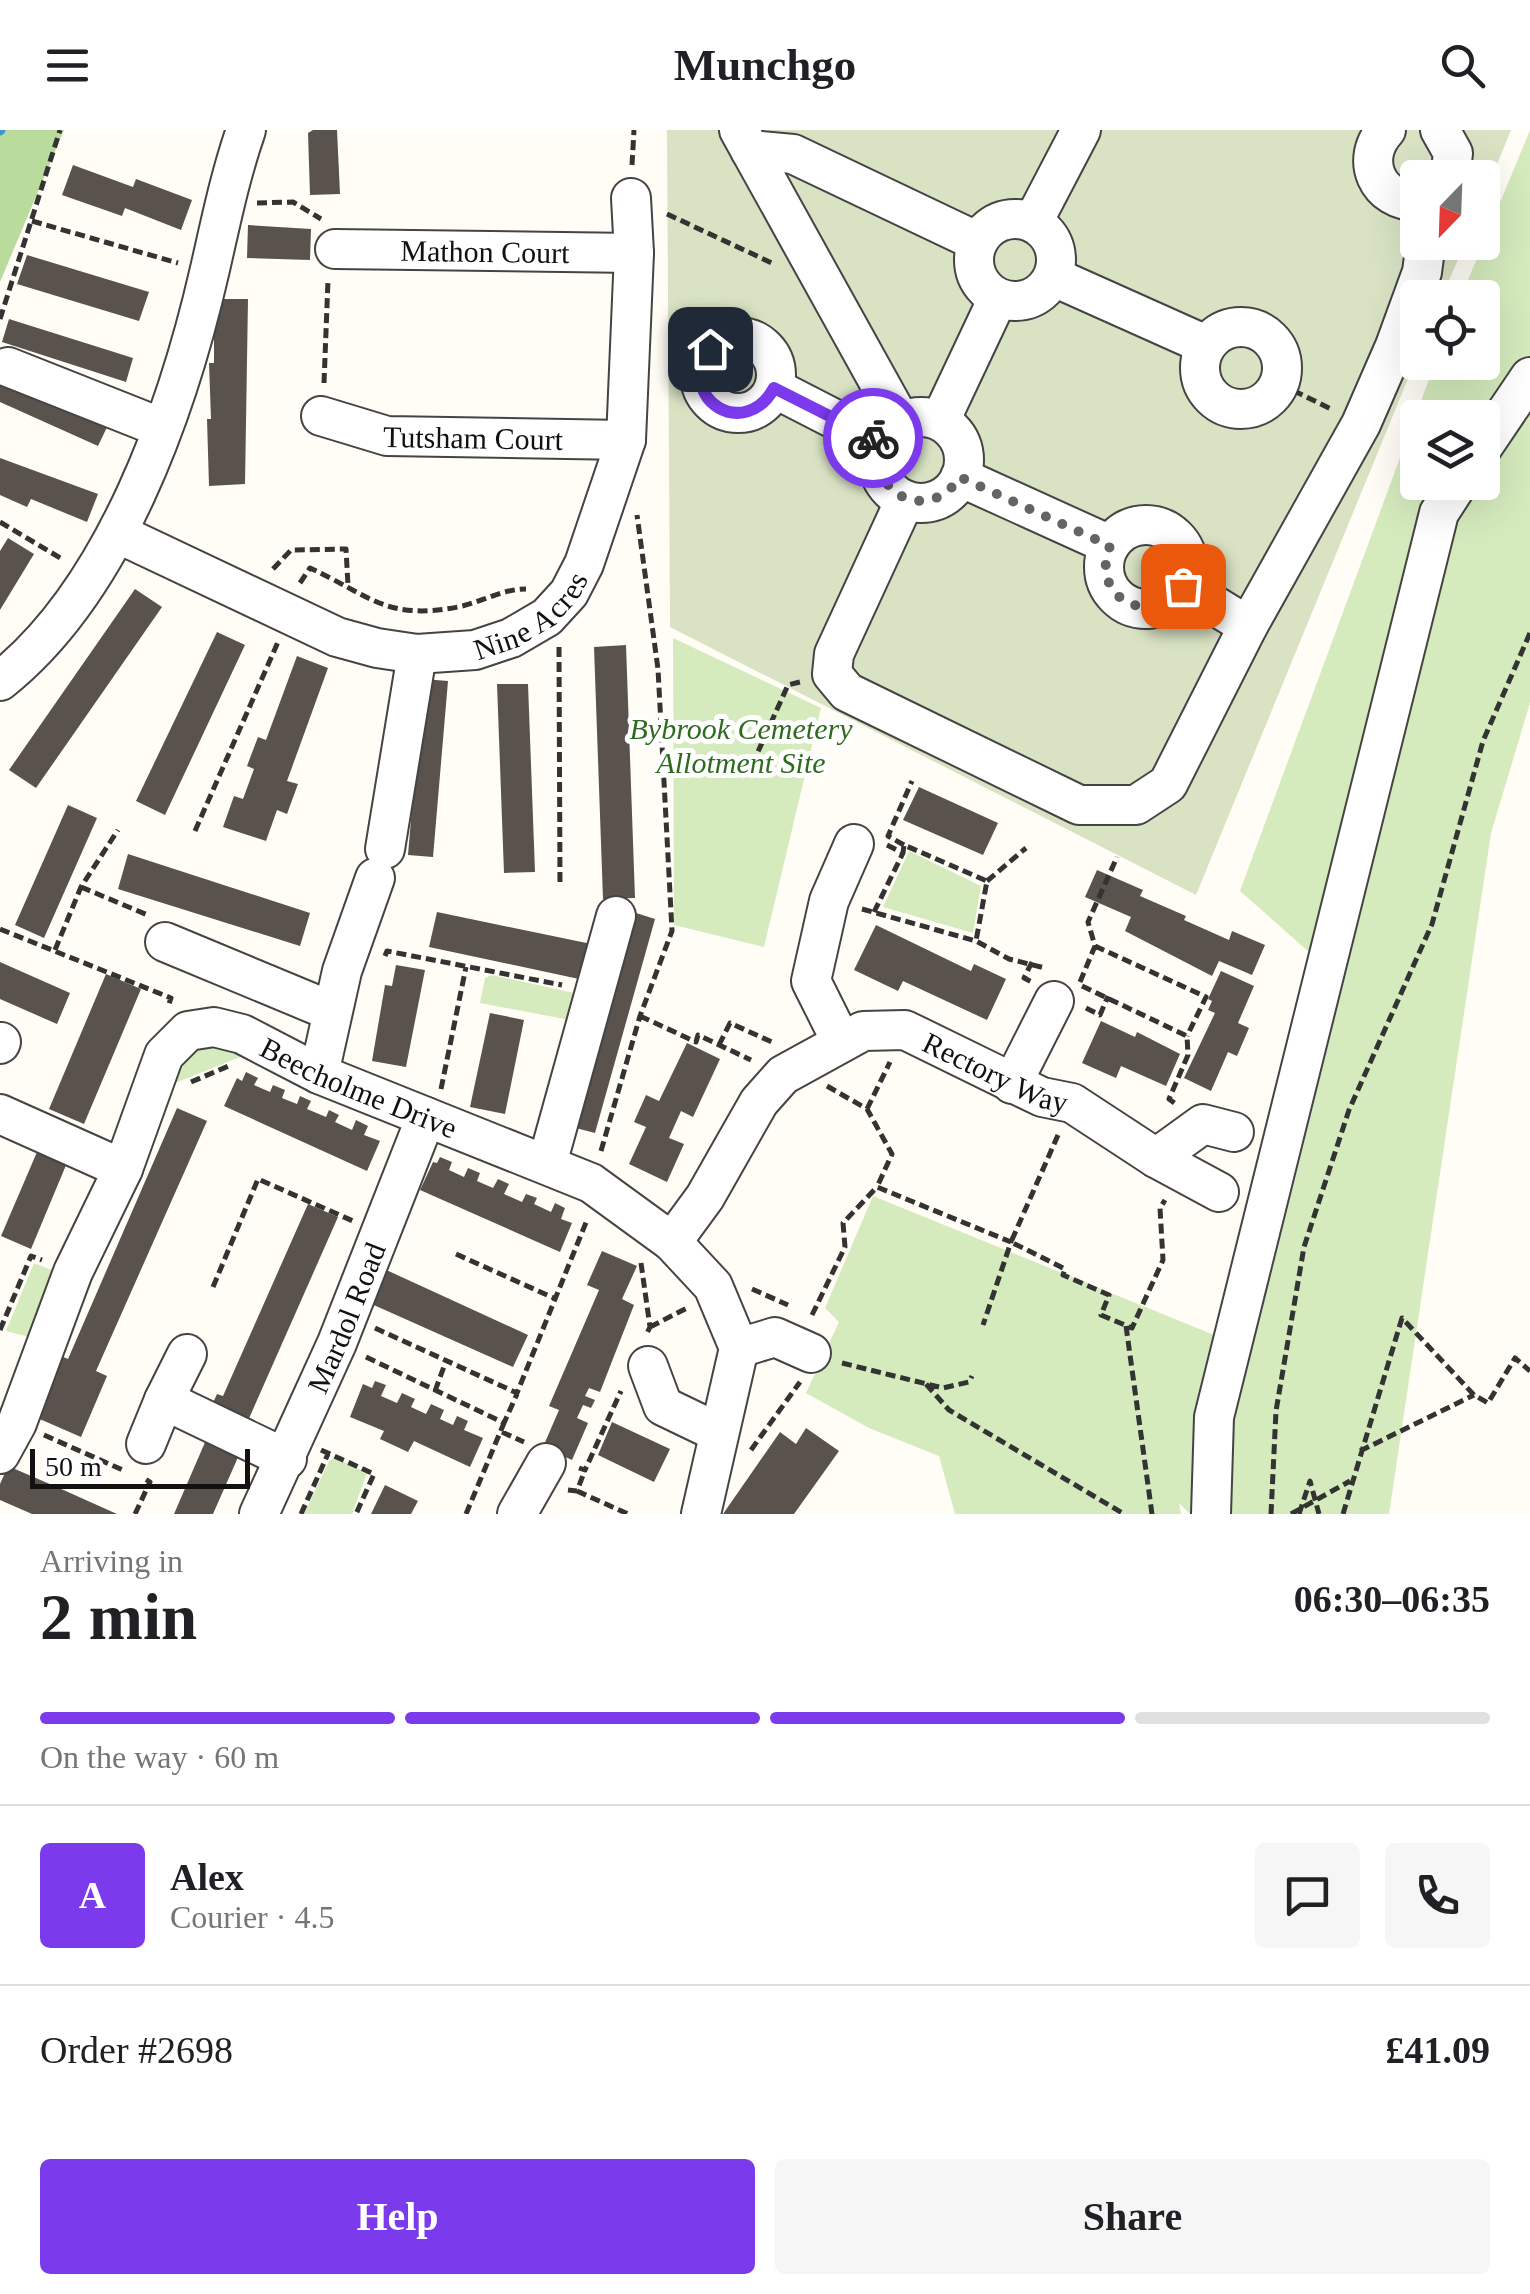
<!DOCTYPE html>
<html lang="en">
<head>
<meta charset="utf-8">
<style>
	body { margin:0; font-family:Georgia,serif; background:#f6f6f6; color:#202124; height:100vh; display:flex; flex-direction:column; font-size:38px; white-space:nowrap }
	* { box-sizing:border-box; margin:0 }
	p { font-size:32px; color:#757577 }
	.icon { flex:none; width:55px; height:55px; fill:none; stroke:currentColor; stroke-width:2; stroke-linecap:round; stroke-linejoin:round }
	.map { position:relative; height:1384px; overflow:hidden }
	.details { display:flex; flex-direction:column; background:#fff; flex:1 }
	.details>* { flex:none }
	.needle { width:65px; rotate:203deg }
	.fabs { position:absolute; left:1400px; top:30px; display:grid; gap:20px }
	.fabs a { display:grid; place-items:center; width:100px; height:100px; border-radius:10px; background:#fff; box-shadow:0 10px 40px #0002; font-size:50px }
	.scale { position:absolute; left:30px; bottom:25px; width:220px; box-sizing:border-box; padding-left:10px; border:5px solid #111; border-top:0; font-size:28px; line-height:35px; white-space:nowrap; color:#111; -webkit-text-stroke:8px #fff; paint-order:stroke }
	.pin { position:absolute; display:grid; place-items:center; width:85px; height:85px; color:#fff; margin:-42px; border-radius:20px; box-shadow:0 5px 15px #0006 }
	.courier { position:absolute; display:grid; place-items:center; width:100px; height:100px; margin:-50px; border:8px solid #7c3aed; border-radius:50%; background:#fff; color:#222; box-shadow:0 2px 12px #0007 }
	.summary em { font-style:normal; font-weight:700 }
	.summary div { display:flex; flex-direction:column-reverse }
	.summary { display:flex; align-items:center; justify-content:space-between; height:170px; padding:0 40px }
	h1 { font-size:65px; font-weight:700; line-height:75px }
	.bar { display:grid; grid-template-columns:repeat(4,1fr); gap:15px 10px; align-content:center; height:120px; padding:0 40px }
	.bar i { height:12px; border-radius:8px; background:#e0e0e0 }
	.bar .selected { background:#7c3aed }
	.bar p { grid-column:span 4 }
	.line { display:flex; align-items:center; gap:25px; padding:0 40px; border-top:2px solid #e0e0e0 }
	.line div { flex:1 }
	.round { display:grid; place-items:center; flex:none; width:105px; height:105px; border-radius:10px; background:#f6f6f6 }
	.primary-button { display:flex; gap:20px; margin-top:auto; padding:20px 40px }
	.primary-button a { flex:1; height:115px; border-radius:10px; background:#7c3aed; color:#fff; font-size:40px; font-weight:700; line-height:115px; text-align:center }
	.primary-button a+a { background:#f6f6f6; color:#202124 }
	header { display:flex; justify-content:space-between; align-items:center; height:130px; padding:0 40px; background:#fff; font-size:45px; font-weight:700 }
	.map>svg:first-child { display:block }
	.green { fill:#d5ebbd; fill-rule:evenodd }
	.forest { fill:#b9dc9c }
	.cemetery { fill:#d9e3c4 }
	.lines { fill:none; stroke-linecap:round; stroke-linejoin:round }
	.stream { stroke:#3f96cf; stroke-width:9 }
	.building { fill:#5a524d }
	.minor-casing { stroke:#444; stroke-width:42 }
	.path { stroke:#333; stroke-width:5; stroke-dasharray:10 5; stroke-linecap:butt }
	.minor { stroke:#fff; stroke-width:38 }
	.done { stroke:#646461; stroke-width:10; stroke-dasharray:0 18 }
	.route { stroke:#7c3aed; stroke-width:12 }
	.labels { text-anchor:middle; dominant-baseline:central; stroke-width:10; stroke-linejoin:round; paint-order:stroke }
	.street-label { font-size:30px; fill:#111; stroke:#fff }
	.park-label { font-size:30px; font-style:italic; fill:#2f6b1f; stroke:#fff }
</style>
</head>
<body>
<header><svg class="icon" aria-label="menu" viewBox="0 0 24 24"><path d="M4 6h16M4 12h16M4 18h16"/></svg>Munchgo<svg class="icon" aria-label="search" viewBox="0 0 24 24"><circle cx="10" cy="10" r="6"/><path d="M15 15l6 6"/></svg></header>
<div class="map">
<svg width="1530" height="1384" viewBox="0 0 1530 1384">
	<rect width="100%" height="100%" fill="#fffdf5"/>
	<path class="green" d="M1530,0v573l-39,130 -102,681h-199l-11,-11 2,11h-226l-16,-58 -70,-28 -63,-35 33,-71 -14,-14 48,-112 346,141 91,-384 -70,-62 195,-528 47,-1v-64l-21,-1zM1418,288h64v64h-64z
		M673,508l148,70 -57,239 -90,-22z
		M909,721l72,35 -8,47 -90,-26z
		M492,845l87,19 -9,26 -90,-17 5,-25z
		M204,909l46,14 -85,34 6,-16z
		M34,1133l23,9 -28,65 -23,-6z
		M335,1328l32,15 -15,41h-48l25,-53z"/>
	<path class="forest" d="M0,0h64l-64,152z"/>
	<path class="cemetery" d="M667,0h844l-28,69 -1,-21h-64v64l47,1 -23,54 -24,1 -1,59 -221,538 -526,-268z"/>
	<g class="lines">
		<path class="stream" d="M0,1l1,-1"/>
	</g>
	<path class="building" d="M313,0h24l3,64 -30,1 -2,-62z
		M73,35l60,22 3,-8 56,21 -11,30 -56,-22 -3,8 -60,-21z
		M248,95l63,4 -1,31 -63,-2z
		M27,125l122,37 -10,29 -122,-37z
		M214,169h34l-3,185 -36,2 -2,-67h4l-2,-56h5z
		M9,189l124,39 -7,24 -124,-40z
		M0,245l109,48 -11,23 -98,-44z
		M0,328l98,36 -11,28 -56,-23 -4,8 -27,-12z
		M8,408l26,16 -34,56v-59z
		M135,459l27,18 -126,181 -27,-18z
		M217,502l28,13 -80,170 -29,-14z
		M626,515l9,253 -32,1 -9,-252z
		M297,526l31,12 -41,113 11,3 -11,30 -10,-4 -11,31 -43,-14 11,-31 9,3 11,-30 -7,-3 11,-29 8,3z
		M423,549l25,2 -15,176 -25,-2z
		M497,554h31l7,188 -31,1z
		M919,657l79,36 -15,32 -80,-35z
		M68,675l29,13 -53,120 -29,-13z
		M128,724l182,59 -10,33 -182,-57z
		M1097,740l46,20 -3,6 46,20 -2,4 45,20 3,-9 33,14 -13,30 -33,-14 -7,15 -87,-45 6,-14 -46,-20z
		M437,782l164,34 -8,36 -164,-35z
		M633,782l22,7 -60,214 -23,-6z
		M876,795l95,46 3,-7 32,15 -19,41 -84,-39 -5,10 -44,-21z
		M0,832l70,31 -13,31 -57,-25z
		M396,835l29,5 -19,97 -34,-6 13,-76 7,1z
		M1221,841l33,15 -16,37 11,5 -12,28 -9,-4 -17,39 -27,-13 31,-65 -7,-3 4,-9 -4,-2z
		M106,844l35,15 -57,135 -35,-15z
		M490,883l34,7 -19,94 -35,-7z
		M1101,891l34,16 2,-5 43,22 -14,32 -45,-20 -5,12 -34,-15z
		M687,913l33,16 -27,58 -12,-6 -12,27 15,6 -17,38 -38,-18 17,-37 -12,-5 12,-27 13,6z
		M246,942l12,6 -4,7 16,7 3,-7 12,5 -3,8 15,6 3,-8 11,5 -4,8 19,8 3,-7 10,5 -4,7 17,8 4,-10 12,6 -4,9 16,6 -13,30 -143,-65 13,-28 5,3z
		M177,978l30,13 -111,250 11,5 -26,61 -46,-20 26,-61 7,3z
		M40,1015l29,13 -38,91 -30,-13z
		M440,1027l12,5 -3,8 15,7 4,-9 12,5 -3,8 16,7 5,-9 11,5 -5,10 18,8 4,-8 11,4 -3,6 17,8 4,-9 10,5 -4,11 11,4 -12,29 -140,-62 13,-28 4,1z
		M308,1074l30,13 -95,215 -36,-16 10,-22 6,2z
		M602,1121l35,15 -15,33 12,6 -34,87 -11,-4 -4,8 10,4 -4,8 -8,-3 -6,13 11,5 -16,37 -29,-13 16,-37 -10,-4 50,-116 -12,-5z
		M382,1138l146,67 -15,32 -146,-65z
		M375,1251l11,4 -5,11 16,7 5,-10 13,6 -4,8 15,7 5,-10 13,6 -4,9 13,6 4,-9 11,5 -4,9 19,8 -13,29 -56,-26 -6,11 -28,-13 4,-8 -34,-14 13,-33 9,4z
		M612,1292l58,27 -16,33 -56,-27z
		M806,1298l33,23 -45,63h-71l57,-82 16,12z
		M206,1310l33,15 -26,59h-39z
		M8,1336l51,22 58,26h-85l-32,-14v-16z
		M385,1355l33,16 -7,13h-40z"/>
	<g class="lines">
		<g class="minor-casing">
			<g id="minor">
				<path d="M739,0l162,292"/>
				<path d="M1386,0c-27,29 -9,72 32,71"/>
				<path d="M1440,0l13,23 -3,25"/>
				<path d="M750,20l43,4 185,88"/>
				<circle cx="1015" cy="130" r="41"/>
				<path d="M1033,92l48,-92"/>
				<path id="s1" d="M335,119l299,4"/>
				<path d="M1054,147l152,68"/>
				<circle cx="1241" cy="238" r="41"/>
				<circle cx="738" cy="245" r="38"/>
				<path d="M8,237l154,61"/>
				<path d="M774,258l107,55"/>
				<path id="s2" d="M321,286l66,20 239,4"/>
				<circle cx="921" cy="330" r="43"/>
				<path d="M940,291l58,-123"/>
				<path d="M1482,318l48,-71"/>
				<path d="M960,347l150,68"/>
				<path d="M905,370l-71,154 -2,20 15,18 232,113h57l32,-21 80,-158 113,-202 34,-78 27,-74 4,-30"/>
				<circle cx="1146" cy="437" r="42"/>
				<path id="s3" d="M117,403l220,104 40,11 40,6 58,-4 36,-12 36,-21 22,-24 15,-29 42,-124 8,-187 -3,-55"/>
				<path d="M1183,456l65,40"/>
				<path d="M0,551c115,-91 178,-272 210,-412 11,-48 20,-93 36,-139"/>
				<path d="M385,719l32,-195"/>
				<path d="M165,812l166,69"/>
				<path d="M841,911l-30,-60 18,-80 25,-57"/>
				<path d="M0,914l1,-2"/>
				<path d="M319,944l23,-103 33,-93"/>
				<path d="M1012,954l42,-83"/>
				<path d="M0,984l123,55"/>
				<path d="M1156,1028l47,-34 31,8"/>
				<path d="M547,1034l69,-248"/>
				<path id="s4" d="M672,1112l33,-45 54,-95 24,-27 80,-44 42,-1 137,67 30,6 84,55 63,34"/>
				<path d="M739,1218l36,-11 36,16"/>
				<path d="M648,1236l15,40 54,26"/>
				<path d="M164,1270l23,-46"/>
				<path d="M146,1314l18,-44 123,59"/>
				<path id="s5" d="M0,1324l17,-31 56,-151 50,-103 41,-114 24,-24 26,-4 28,7 77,40 272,109 81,59 41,44 26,62 -38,166"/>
				<path id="s6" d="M259,1384l78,-171 89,-226"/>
				<path d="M517,1384l29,-51"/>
				<path d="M1211,1384l3,-97 225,-904 20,-31"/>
			</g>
		</g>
		<path class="path" d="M632,35l2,-35
			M257,73l36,-1 28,17
			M667,84l107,50
			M32,91l146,42
			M0,189l60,-189
			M324,253l4,-103
			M1280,254l51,25
			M0,392l62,37
			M273,439l18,-19 55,-1 2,36
			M300,453l10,-15c59,27 76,53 148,39 24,-5 44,-18 68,-18
			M559,517l1,240
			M752,635l36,-80 12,-3
			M195,701l83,-189
			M887,715l16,8 1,-8 83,36 -11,60
			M904,715l-16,-9 24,-55
			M987,751l39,-33
			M81,757l69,29
			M862,779l114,32 33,18 36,9
			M874,782l29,-59
			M0,799l171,69 -2,6
			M1095,816l111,51 -19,39
			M55,820l26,-63 37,-57
			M385,826l2,-5 175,34
			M1032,832l-8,16 8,4
			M1080,852l15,-36 -7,-24 29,-65
			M1082,856l105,50 1,19 -19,44 8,6
			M1086,878l14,7 8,-19
			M640,886l56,26 2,-7 53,25
			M719,915l11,-22 44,20
			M191,952l40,-17
			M827,956l40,23 25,45 -15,33
			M441,959l25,-122
			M867,979l23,-47
			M1058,1005l-47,107 54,27 -2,6 46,20 -8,20 31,13 31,-68 -3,-52 5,-8
			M601,1021l39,-135 32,-85 -14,-262 -21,-154
			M456,1124l100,45
			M641,1133l9,64 -4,8
			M213,1157l45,-108 95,42
			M752,1159l36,16
			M812,1185l33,-68 -2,-24 34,-36 134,55 -28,83
			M1126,1196l26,188
			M650,1197l37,-19
			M375,1198l142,65 70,-173
			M0,1200l31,-74 11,4
			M366,1227l138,66 13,-29
			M842,1233l101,25 26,-6 3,-6
			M926,1254l23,26 175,104
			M435,1261l11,-30
			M502,1302l22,10
			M44,1305l81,36
			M321,1320l53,24 -18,40
			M751,1320l49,-68
			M1360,1321l114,-56
			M579,1338l6,2 36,-79
			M568,1360l9,1 8,-21
			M577,1361l51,23
			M135,1384l15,-32 -8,-5
			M301,1384l27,-60
			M466,1384l38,-91
			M1271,1384l5,-103 28,-164 45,-137 83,-186 51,-183 47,-108
			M1291,1384l59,-33
			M1299,1384l11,-33 9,33
			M1343,1384l59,-196 72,77 14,8 27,-45 15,13"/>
		<use href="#minor" class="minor"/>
	</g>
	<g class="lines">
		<path class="done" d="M873,308l8,4c-14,54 49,82 79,35l150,69c-21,51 40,84 73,40"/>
		<path class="route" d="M710,219c-34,51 35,92 64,39l99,50"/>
	</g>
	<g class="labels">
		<g class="street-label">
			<text stroke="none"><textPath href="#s1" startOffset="150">Mathon Court</textPath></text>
			<text stroke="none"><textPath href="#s2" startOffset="155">Tutsham Court</textPath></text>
			<text stroke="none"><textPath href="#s3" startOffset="450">Nine Acres</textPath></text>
			<text stroke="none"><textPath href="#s4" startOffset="435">Rectory Way</textPath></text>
			<text stroke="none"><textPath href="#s5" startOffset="650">Beecholme Drive</textPath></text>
			<text stroke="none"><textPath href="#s6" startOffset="215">Mardol Road</textPath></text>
		</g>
		<g class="park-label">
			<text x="741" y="598">Bybrook Cemetery<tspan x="741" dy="34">Allotment Site</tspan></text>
		</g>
	</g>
</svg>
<div class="fabs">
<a><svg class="needle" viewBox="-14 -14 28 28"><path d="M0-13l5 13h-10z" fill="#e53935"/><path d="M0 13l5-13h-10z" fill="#757577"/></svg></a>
<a><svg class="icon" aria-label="locate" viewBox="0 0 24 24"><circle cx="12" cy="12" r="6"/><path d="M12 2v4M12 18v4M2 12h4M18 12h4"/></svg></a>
<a><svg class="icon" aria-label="layers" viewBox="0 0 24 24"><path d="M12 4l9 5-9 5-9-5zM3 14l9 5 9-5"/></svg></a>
</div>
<div class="scale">50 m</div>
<div class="pin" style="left:1183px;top:456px;background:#ea580c"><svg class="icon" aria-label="bag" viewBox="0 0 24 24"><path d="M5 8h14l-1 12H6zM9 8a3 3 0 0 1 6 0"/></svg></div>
<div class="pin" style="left:710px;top:219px;background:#1f2937"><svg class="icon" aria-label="home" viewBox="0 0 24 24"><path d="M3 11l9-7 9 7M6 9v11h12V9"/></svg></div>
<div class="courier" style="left:873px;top:308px"><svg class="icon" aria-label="bike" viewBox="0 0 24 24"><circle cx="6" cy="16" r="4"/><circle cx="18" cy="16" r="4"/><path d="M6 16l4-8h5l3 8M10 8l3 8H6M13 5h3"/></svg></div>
</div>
<section class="details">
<div class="summary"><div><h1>2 min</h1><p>Arriving in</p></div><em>06:30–06:35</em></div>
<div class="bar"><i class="selected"></i><i class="selected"></i><i class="selected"></i><i></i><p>On the way · 60 m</p></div>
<div class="line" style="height:180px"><b class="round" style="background:#7c3aed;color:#fff">A</b><div><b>Alex</b><p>Courier · 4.5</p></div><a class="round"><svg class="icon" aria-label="chat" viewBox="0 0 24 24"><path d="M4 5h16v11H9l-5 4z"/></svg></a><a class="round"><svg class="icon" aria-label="phone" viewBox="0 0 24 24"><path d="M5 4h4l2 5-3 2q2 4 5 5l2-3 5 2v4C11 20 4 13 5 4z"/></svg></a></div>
<div class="line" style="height:130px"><div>Order #2698</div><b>£41.09</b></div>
<div class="primary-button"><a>Help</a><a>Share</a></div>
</section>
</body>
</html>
